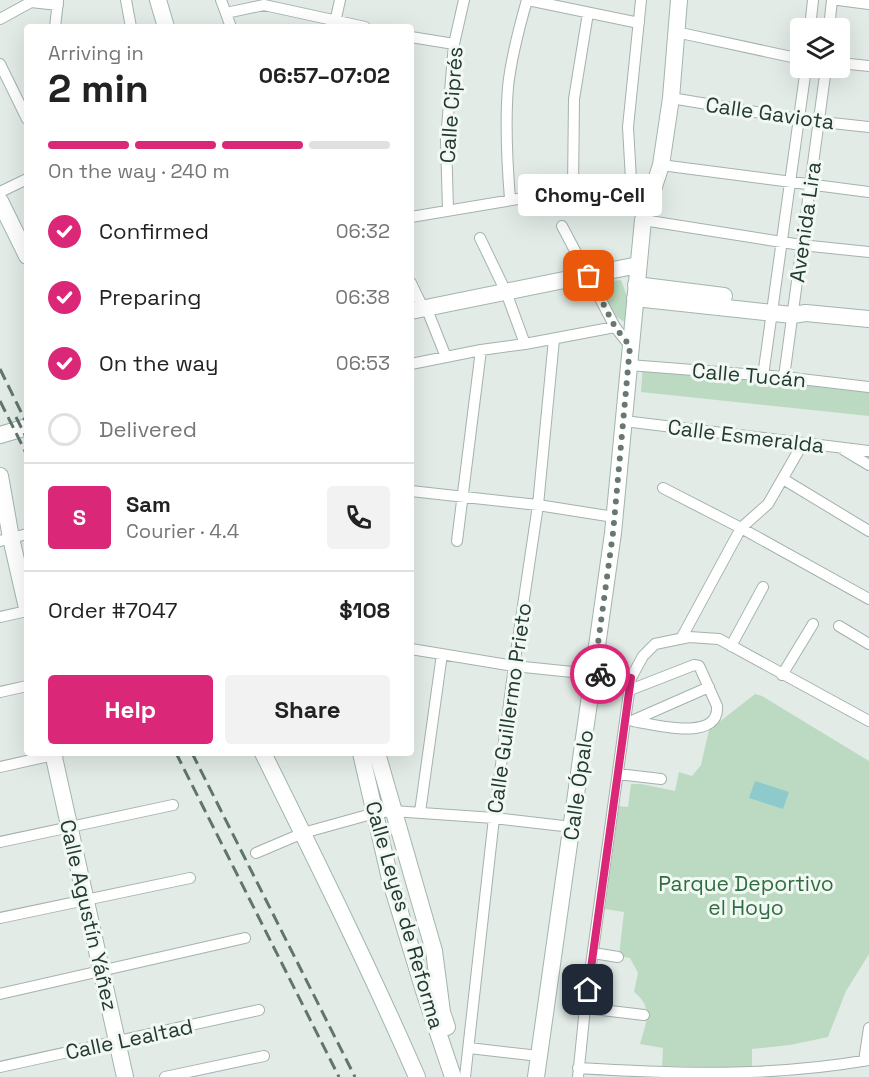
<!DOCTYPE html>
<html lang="en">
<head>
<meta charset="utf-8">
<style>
	body { margin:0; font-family:"Space Grotesk",sans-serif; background:#f2f2f2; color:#222; height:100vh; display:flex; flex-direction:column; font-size:22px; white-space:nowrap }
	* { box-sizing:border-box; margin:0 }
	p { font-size:20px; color:#767676 }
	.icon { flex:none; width:33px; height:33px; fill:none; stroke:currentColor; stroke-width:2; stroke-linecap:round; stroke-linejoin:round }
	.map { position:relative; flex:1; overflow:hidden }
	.details { position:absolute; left:24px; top:24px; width:390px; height:732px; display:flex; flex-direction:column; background:#fff; border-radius:6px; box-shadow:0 6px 24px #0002 }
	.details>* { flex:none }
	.fabs { position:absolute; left:790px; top:18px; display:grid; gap:12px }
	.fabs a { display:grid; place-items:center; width:60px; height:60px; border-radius:6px; background:#fff; box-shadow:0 6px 24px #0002; font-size:30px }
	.pin { position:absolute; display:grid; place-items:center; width:51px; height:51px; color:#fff; margin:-26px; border-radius:12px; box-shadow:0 3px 9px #0006 }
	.courier { position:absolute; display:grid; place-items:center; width:60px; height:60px; margin:-30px; border:4px solid #db2777; border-radius:50%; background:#fff; color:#222; box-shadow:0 2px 8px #0007 }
	.bubble { position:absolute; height:42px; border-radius:6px; background:#fff; box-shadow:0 6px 24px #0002; font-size:20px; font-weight:700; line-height:42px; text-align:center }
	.summary em { font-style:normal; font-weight:700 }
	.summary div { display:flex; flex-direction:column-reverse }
	.summary { display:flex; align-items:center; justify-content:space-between; height:102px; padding:0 24px }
	h1 { font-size:39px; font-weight:700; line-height:45px }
	.bar { display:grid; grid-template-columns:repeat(4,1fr); gap:9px 6px; align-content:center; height:72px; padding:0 24px }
	.bar i { height:8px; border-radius:4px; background:#e0e0e0 }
	.bar .active { background:#db2777 }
	.bar p { grid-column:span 4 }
	.line { display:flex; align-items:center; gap:15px; padding:0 24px; border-top:2px solid #e0e0e0 }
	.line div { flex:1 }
	.round { display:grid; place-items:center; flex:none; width:63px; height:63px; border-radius:6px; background:#f2f2f2 }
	ol { padding:0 24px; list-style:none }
	li { display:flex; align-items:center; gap:18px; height:66px }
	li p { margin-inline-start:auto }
	li .icon { padding:6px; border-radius:50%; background:#db2777; color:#fff; stroke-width:4 }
	li:last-child { color:#767676 }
	li i { width:33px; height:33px; border:3px solid #e0e0e0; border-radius:50% }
	.primary-button { display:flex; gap:12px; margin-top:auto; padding:12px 24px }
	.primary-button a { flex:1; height:69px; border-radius:6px; background:#db2777; color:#fff; font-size:24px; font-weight:700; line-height:69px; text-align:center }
	.primary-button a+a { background:#f2f2f2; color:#222 }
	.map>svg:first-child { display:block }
	.green { fill:#bcdac1 }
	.water { fill:#8ecacc }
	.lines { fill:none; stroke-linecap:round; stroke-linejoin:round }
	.street-casing { stroke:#a5b2ac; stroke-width:12 }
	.secondary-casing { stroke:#a1b6ac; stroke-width:18 }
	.street { stroke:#fff; stroke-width:10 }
	.secondary { stroke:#fff; stroke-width:16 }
	.rail { stroke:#5e766c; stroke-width:3; stroke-dasharray:12 6; stroke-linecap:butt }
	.done { stroke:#667870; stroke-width:6; stroke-dasharray:0 10.8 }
	.route { stroke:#db2777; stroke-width:8 }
	.labels { text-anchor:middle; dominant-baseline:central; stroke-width:6; stroke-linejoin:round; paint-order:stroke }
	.street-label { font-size:21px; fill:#233a31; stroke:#f2f8f4 }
	.park-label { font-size:21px; fill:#306e41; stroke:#f2f8f4 }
</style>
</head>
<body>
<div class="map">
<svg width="869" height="1077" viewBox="0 0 869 1077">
	<rect width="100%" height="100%" fill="#e2ebe6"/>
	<path class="green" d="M621,280l6,16 5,6 -7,20 -10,-6 -19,-33z
		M643,364l226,28v24l-228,-24z
		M755,694l7,2 107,65v193l-23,37 -18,46 -38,8 -38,4v19l-90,-2 1,-18 -23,-4c6,-21 14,-37 -6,-52l4,-19 -8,-15 -11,-2 5,-44 -19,-3 14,-103 9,1 3,-23h10l34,7 4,-19 13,4 9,-11 8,-35z"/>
	<path class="water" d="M755,781l34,11 -6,17 -34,-11z"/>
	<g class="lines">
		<g class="street-casing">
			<path id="street" d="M126,0l5,27
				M221,0l10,27
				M528,0l111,23
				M838,0l31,4
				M226,13l38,-8 101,22
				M0,19l31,-17 27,3
				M55,27l3,-26
				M334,27l6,-27
				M810,28l3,-28
				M829,28l3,-28
				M676,32l125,27
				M411,37l43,7
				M840,63l29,3
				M0,64l27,55
				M671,98l133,22 65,7
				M661,165l208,27
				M631,180l-3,-53 13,-127
				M573,188l1,-89 14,-86
				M0,192l27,-13
				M510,199c-3,-37 -5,-75 -2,-112 3,-29 11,-59 19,-87
				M448,210l-2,-70 8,-96 10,-44
				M411,217l220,-37 22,6
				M643,220l158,25 68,7
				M562,226l53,101
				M480,238l26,54 19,52
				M411,283l12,25
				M426,307l20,50
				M411,364l70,-14 44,-6 90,-17 15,19
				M629,365l155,12 85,10
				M763,376l43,-308
				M784,377l42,-309
				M624,421l245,30
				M844,450l25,15
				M783,479l86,52
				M663,488l78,40 128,71
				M411,491l127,14 76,12
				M0,541l27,-7
				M457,541l24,-191
				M0,617l27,-6
				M839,626l30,18
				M682,637l59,-109 27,-24 35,-61
				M731,646l32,-59
				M411,649l103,17 117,12
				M782,675l31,-51
				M630,690l64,-25 5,1 2,4 16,36c3,37 -65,18 -84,15
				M0,692l27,-6
				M634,720l75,-33
				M0,767l58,-13
				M618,774l43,5
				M420,812l22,-158
				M0,842l173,-37
				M256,853l47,-20 72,-20 18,-2 101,7 78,9
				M0,918l190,-40
				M593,953l25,4
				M0,994l245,-56
				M585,1008l59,7
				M469,1048l70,8
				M864,1061l5,-33
				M0,1067l259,-57
				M578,1068c97,6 195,9 291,-8
				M165,1077l99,-21
				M465,1077l29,-259 20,-152 24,-161 16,-166
				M578,1077l7,-69 46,-330 12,-22 12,-12 34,-7 30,2 150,82"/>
		</g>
		<g class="secondary-casing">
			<path id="secondary" d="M158,0l8,27
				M0,201l27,55
				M636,285l88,11
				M635,298l157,17 14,-2 63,6
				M411,311l227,-46
				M0,435l27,-8
				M0,476l11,62 16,70
				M53,753l72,324
				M263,753c53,107 106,214 154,324
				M361,753l29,126 34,112 29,86
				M377,753l57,198 8,61 5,15
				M536,1077l77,-544 30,-313 18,-55 10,-67 8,-98"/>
		</g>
		<use href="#street" class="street"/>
		<use href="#secondary" class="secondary"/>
		<path class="rail" d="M0,369l27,55
			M0,401l27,54
			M16,417l11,22
			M176,753l163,324
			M192,753l163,324"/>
	</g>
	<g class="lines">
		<path class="done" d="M589,276l26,51 15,19 -17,187 -19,140 6,1"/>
		<path class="route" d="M588,990l43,-312 -31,-4"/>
	</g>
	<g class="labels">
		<g class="street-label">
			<text transform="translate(451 105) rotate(-86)">Calle Ciprés</text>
			<text transform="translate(770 113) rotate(8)">Calle Gaviota</text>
			<text transform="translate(805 222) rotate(-82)">Avenida Lira</text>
			<text transform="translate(749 375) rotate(5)">Calle Tucán</text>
			<text transform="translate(746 436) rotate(7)">Calle Esmeralda</text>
			<text transform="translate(509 708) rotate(-82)">Calle Guillermo Prieto</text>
			<text transform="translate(578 785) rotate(-82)">Calle Ópalo</text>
			<text transform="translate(89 915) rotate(77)">Calle Agustín Yáñez</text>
			<text transform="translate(405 915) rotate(74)">Calle Leyes de Reforma</text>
			<text transform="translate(129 1039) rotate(-12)">Calle Lealtad</text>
		</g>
		<g class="park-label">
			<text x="746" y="883">Parque Deportivo<tspan x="746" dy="24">el Hoyo</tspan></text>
		</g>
	</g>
</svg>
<div class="fabs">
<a><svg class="icon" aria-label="layers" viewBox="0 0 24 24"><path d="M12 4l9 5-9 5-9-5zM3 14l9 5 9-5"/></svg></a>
</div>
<div class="pin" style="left:589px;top:276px;background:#ea580c"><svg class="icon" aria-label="bag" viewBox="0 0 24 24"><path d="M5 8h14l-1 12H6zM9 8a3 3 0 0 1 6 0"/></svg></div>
<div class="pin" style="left:588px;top:990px;background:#1f2937"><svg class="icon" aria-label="home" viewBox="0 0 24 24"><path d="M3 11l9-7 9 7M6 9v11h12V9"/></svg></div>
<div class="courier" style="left:600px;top:674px"><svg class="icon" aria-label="bike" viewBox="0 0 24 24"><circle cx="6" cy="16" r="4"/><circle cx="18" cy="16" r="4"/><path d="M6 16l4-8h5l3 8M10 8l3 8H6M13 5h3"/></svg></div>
<div class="bubble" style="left:518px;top:174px;width:144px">Chomy-Cell</div>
<section class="details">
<div class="summary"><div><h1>2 min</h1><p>Arriving in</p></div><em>06:57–07:02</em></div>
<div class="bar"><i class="active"></i><i class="active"></i><i class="active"></i><i></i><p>On the way · 240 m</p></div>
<ol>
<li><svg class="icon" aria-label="check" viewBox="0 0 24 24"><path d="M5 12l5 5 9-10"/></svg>Confirmed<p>06:32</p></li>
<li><svg class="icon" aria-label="check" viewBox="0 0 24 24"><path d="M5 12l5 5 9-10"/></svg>Preparing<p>06:38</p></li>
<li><svg class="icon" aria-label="check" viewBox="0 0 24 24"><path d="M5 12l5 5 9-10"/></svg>On the way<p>06:53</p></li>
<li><i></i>Delivered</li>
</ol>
<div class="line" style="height:108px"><b class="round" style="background:#db2777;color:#fff">S</b><div><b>Sam</b><p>Courier · 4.4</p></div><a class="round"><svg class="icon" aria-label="phone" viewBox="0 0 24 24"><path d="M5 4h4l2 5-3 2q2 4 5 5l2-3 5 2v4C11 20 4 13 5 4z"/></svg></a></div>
<div class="line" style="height:78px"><div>Order #7047</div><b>$108</b></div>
<div class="primary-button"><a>Help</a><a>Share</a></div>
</section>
</div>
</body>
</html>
